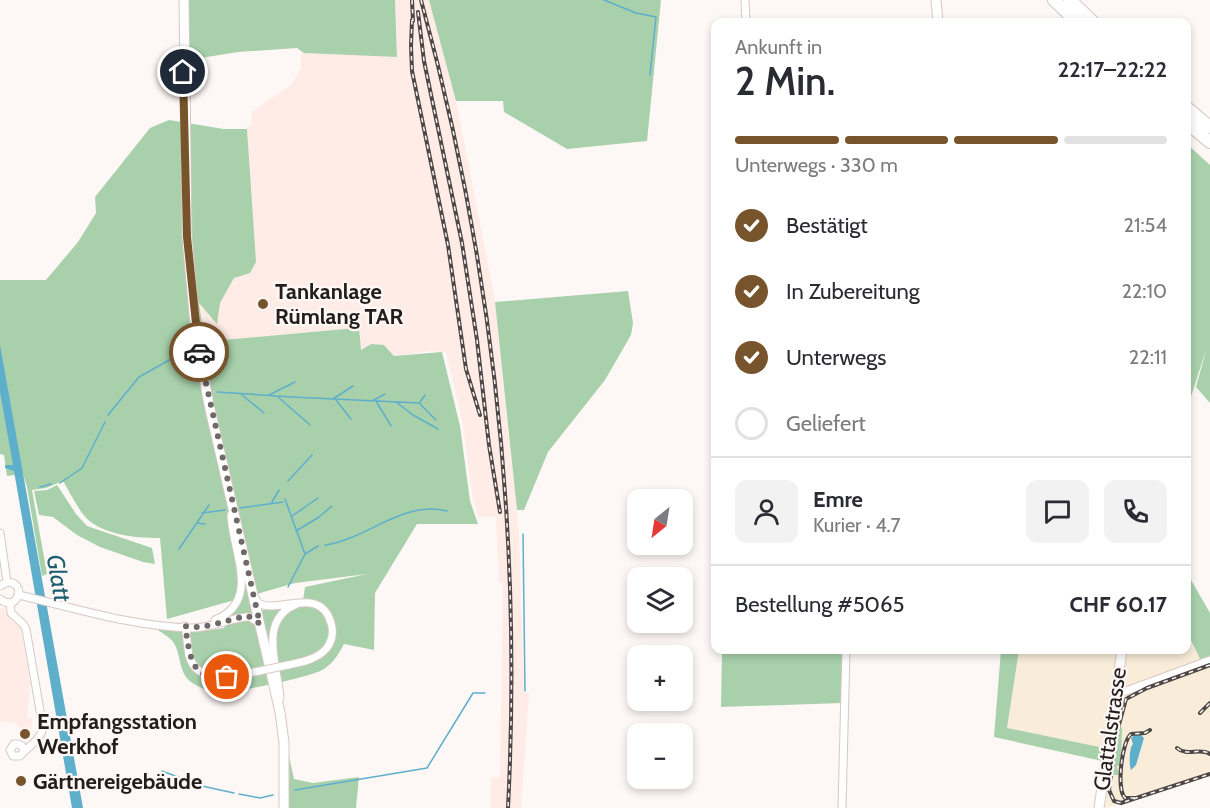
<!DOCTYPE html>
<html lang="de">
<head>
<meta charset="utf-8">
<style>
	body { margin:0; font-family:Cabin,sans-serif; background:#f2f2f3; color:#2b2b33; height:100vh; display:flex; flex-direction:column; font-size:22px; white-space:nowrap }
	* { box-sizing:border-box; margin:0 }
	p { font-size:20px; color:#7c7c81 }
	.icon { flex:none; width:33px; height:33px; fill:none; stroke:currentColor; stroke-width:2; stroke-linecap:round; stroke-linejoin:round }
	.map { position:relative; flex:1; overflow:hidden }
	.details { position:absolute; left:711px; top:18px; width:480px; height:636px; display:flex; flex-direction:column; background:#fff; border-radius:12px; box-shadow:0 3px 9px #0003 }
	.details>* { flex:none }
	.needle { width:39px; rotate:210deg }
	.fabs { position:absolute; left:627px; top:489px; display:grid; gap:12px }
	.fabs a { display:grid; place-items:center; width:66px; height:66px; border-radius:12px; background:#fff; box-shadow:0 3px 9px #0003; font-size:30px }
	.pin { position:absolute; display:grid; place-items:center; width:51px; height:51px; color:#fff; margin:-26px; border:3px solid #fff; border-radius:50%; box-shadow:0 2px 6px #0007 }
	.courier { position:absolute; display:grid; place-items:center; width:60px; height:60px; margin:-30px; border:4px solid #77542c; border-radius:50%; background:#fff; color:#222; box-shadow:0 2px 8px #0007 }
	.headline em { font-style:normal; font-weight:600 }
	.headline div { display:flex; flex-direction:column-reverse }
	.headline { display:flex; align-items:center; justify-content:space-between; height:102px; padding:0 24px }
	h1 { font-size:39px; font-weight:600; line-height:45px }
	.bar { display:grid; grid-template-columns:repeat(4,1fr); gap:9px 6px; align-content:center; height:72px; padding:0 24px }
	.bar i { height:8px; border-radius:4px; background:#e1e1e2 }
	.bar .current { background:#77542c }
	.bar p { grid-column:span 4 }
	.line { display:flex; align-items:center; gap:15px; padding:0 24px; border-top:2px solid #e1e1e2 }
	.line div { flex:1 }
	.round { display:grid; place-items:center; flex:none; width:63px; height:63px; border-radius:12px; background:#f2f2f3 }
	ol { padding:0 24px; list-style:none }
	li { display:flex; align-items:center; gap:18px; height:66px }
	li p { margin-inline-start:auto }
	li .icon { padding:6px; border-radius:50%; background:#77542c; color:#fff; stroke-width:4 }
	li:last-child { color:#7c7c81 }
	li i { width:33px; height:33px; border:3px solid #e1e1e2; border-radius:50% }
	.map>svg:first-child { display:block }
	.commercial { fill:#f9edd9 }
	.built { fill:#ffece6 }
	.green { fill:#a8d1ab; fill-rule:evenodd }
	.water { fill:#5eafcb }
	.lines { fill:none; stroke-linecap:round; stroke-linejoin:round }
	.stream { stroke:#5eafcb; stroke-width:1.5 }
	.street-casing { stroke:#d7c8c3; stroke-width:9 }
	.secondary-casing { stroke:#d7c8c3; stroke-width:11 }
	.highway-casing { stroke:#d7c8c3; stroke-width:14 }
	.street { stroke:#fff; stroke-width:7 }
	.secondary { stroke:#fff; stroke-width:9 }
	.highway { stroke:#fff; stroke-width:12 }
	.rail-casing { stroke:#4d4745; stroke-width:4 }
	.rail { stroke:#fdf7f5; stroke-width:1.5; stroke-dasharray:4.5; stroke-linecap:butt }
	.street-bridge-casing { stroke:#d7c8c3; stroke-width:9; stroke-linecap:butt }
	.street-bridge { stroke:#fff; stroke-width:7 }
	.done { stroke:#6f6a68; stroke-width:6; stroke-dasharray:0 10.8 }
	.route { stroke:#77542c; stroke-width:8 }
	.poi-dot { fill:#77542c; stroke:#fdf7f5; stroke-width:2 }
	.labels { text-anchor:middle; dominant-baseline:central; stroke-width:4.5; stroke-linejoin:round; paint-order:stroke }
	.poi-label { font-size:22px; font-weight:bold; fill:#231e1c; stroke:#fdf7f5; text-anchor:start }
	.street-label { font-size:22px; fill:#231e1c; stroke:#fdf7f5 }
	.water-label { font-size:24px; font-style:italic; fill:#1b5c70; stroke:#fdf7f5 }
</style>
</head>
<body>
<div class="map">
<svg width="1210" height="808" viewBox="0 0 1210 808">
	<rect width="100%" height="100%" fill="#fdf7f5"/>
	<path class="commercial" d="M1187,572l3,41 -3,20 14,28 -91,35 -6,53 -97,-21 12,-78h167z
		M1210,662v113l-105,33 17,-111z"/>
	<path class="built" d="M395,0h34l27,101 38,193 25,238 5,161h5l-8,115h-30v-31h9l3,-194h-4l-3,-66h-17l-6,-17 -10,-75 -17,-73 -15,-1 -37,5 -10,-11 -24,5 -1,-21 -3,-1 -133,12 -13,39 -11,-78 18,22 3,-20 14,-25 16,-5 5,-9 -8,-137 4,-1 1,-14 40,-28 9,-16v-16l96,5z
		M0,608h4l6,11 11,9 9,53 -3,37h5l-1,21 -2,1 -10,-1 1,-11 -4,-5 -16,-2z"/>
	<path class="green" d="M189,0h206l2,57 -93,-4 -7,-5 -59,4 -50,8z
		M429,0h232l-14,141 -80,8 -63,-37 -1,-11h-47z
		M169,120l55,9h23l9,133 -6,11 -16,5 -14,25 -3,21 -18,-21 11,74 12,-37 134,-12h3l2,22 10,-6 13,1 10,11 48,-4 18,74 10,75 8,23h-61l-42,69 -1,57 -30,-6c-6,11 -10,18 -20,25 -12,8 -82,22 -98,23 -12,1 -25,-3 -35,-10 -12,-9 -10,-25 -16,-37 -3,-7 -12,-11 -17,-15l47,1 19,-3 18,-30 -75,21 -7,-81c-25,0 -62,-3 -78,-25 -7,-10 -13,-22 -19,-32l-17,7 -14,2 15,84 -5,2 -15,-89 -4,-13 -16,2 -3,-21 -4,-1v-174h46l32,-38 18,-29 -1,-16 55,-69zM367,574l-62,13 -3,20 -18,-1 -30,6 -4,-16 45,-13z
		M1187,144l23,21v238l-14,-16 11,-40 -20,62z
		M628,291l5,32 -2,12 -26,45 -57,72 -24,58h-7l-22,-208z
		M57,485l19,29 11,12 65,22 3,16 -12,-2 -43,-15 -23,-12 -24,-18 -14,-2 -5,-24 13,-1z
		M1187,573l23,40v45l-9,3 -14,-29 3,-19z
		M722,650h122l-2,53 -121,4z
		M1001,650h18l-12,78 97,20 -2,13 -108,-24z
		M1122,706l-2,17 2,6 -1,37h-4l2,9h-7l8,-68z
		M288,752l6,27 19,4 46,-6 -3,31h-69z"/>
	<path class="water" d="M0,345l83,463h-11l-58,-337 -9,-3v-3h8l-13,-73z
		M1134,735h7l3,3 -8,27 -5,5c-2,-5 -2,-22 2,-26l-2,-6z"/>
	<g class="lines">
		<path class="stream" d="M604,0l32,13 20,4 -6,58
			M217,392l75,5 127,6 17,17
			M242,395l22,18
			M269,395l26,-13
			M277,396l33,29
			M333,399l20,-13
			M336,400l15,19
			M372,401l13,-7
			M376,401l15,25
			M396,402l17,13 25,14
			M420,402l5,-7
			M108,415l31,-38 50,-28
			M288,481l24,-26
			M60,483l22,-15 23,-46
			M40,487l11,-3
			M285,499l20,55
			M272,502l7,-12
			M240,508l43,-6
			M202,513l23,-3
			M292,516l26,-18
			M197,523l8,1
			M296,531l23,-14 13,-11
			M523,534l2,157
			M325,545c43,-6 77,-45 122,-34
			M179,549l30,-44
			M288,587l17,-33 13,-8
			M162,771l40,15 32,7
			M295,790l132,-22 46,-75h12
			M239,794l21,4 13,-3"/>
		<g class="street-casing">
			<path id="street" d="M745,0l1,22
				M0,533l7,49
				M0,586c14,-11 27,6 12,17l-8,-1 -4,-3
				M19,595c56,13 115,32 173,33 18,0 36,-9 54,-11h4l9,6
				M255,598l3,5c20,12 62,-19 73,20 3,9 1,19 -5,26 -10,11 -25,13 -38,16
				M10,603l1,10 12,11 3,5 17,99c-3,13 -16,19 -23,28h-7l-3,-6 4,-6h4l4,2 2,4
				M215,620c47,-19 17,-69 16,-105
				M185,626c2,10 2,19 4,29 7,27 35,22 56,19
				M1116,691h10l84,-31
				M280,698c-2,-31 -23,-79 17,-94
				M842,808l4,-158"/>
		</g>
		<g class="secondary-casing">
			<path id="secondary" d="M184,0l3,237 9,98 13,70 71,307 4,31v65
				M936,0l2,22
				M1099,808l23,-158"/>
		</g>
		<g class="highway-casing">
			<path id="highway" d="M1054,0l23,22
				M1070,0l23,22
				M1186,107l24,20
				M1186,122l24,20"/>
		</g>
		<use href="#street" class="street"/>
		<use href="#secondary" class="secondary"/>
		<use href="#highway" class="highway"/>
		<g class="rail-casing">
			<path id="rail" d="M412,0l1,21
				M421,0c72,264 101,535 87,808
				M418,12l6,49 38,182 15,97 12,105 11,67
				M412,20l-1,26 1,25 36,174 18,124 14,46
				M1210,665l-63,23 -21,11 -9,33 -8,58 5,11 7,2 89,-29
				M1200,713l10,-10
				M1177,748c10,9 23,-1 33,6
				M1135,798h-10c-9,-9 -3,-57 6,-64l14,-1 5,-3"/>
		</g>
		<use href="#rail" class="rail"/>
		<g class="street-bridge-casing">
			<path id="street-bridge" d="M245,674l43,-9"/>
		</g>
		<use href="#street-bridge" class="street-bridge"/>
	</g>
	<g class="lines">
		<path class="done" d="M199,352l61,272 -10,-7 -4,-1c-19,4 -42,14 -61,10 5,27 4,56 42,51"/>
		<path class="route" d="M183,72l4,165 12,115"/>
	</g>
	<g class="poi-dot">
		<circle cx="263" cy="304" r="6"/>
		<circle cx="25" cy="734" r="6"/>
		<circle cx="21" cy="781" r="6"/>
	</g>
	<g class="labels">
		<g class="poi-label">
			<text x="275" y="291">Tankanlage<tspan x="275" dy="25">Rümlang TAR</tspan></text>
			<text x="37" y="721">Empfangsstation<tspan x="37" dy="25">Werkhof</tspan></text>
			<text x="33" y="781">Gärtnereigebäude</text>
		</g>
		<g class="street-label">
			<text transform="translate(1110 729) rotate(-82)">Glattalstrasse</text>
		</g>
		<g class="water-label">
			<text transform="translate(59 578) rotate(80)">Glatt</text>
		</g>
	</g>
</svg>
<div class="fabs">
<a><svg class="needle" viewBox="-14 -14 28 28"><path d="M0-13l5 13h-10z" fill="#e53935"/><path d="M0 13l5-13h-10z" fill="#7c7c81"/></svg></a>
<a><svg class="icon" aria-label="layers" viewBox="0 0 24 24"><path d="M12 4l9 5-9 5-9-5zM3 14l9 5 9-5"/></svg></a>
<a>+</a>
<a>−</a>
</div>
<div class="pin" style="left:227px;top:677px;background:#ea580c"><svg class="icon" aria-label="bag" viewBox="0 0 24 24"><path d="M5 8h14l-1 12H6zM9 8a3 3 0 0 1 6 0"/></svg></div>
<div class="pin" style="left:183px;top:72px;background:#1f2937"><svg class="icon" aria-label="home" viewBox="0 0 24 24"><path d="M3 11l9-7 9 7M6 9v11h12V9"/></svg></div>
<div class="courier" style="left:199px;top:352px"><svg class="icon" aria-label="car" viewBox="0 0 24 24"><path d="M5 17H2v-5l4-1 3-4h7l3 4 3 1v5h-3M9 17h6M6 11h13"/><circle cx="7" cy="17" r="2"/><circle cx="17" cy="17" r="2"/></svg></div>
<section class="details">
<div class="headline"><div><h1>2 Min.</h1><p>Ankunft in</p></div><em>22:17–22:22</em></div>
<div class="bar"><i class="current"></i><i class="current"></i><i class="current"></i><i></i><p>Unterwegs · 330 m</p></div>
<ol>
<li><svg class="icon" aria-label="check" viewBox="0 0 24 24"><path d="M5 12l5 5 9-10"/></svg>Bestätigt<p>21:54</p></li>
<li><svg class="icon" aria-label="check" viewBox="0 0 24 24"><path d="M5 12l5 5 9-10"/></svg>In Zubereitung<p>22:10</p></li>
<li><svg class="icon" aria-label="check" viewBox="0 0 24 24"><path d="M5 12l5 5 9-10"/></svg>Unterwegs<p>22:11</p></li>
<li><i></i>Geliefert</li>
</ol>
<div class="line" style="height:108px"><a class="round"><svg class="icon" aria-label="person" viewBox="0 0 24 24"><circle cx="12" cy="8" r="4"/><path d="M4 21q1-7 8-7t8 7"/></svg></a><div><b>Emre</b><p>Kurier · 4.7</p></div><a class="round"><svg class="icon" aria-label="chat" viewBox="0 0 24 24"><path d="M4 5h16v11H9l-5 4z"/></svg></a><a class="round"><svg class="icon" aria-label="phone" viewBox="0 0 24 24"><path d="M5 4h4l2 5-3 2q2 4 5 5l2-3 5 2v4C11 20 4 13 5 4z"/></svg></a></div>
<div class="line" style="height:78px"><div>Bestellung #5065</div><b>CHF 60.17</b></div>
</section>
</div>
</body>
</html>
